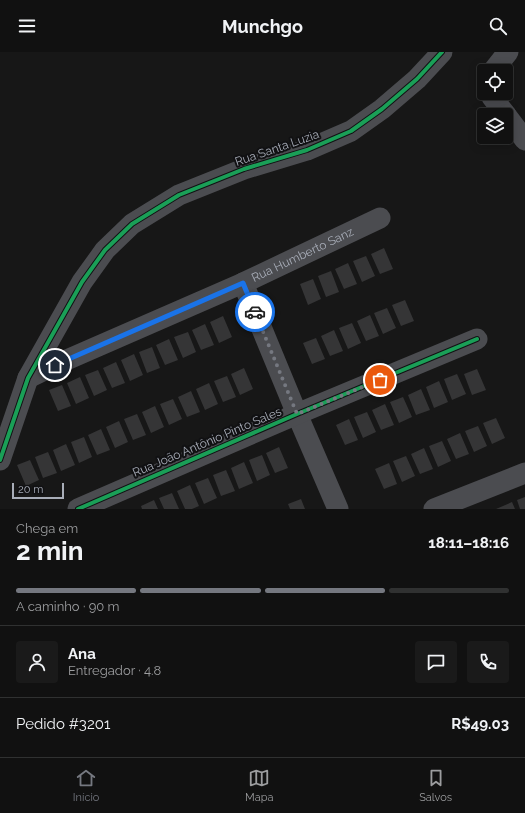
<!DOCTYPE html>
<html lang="pt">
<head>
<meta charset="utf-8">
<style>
	body { margin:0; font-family:Raleway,sans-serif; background:#1a1a1a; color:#f1f3f6; height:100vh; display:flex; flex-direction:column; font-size:15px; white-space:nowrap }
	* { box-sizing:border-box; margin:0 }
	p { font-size:13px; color:#9c9d9f }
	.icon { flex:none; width:22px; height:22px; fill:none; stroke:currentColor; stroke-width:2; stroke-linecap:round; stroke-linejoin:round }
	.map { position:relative; height:457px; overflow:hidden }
	.sheet { display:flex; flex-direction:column; background:#111; flex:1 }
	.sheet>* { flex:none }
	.fabs { position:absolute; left:477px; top:12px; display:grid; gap:8px }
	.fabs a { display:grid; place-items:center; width:36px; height:36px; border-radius:4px; background:#111; box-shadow:0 2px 10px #0003,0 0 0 1px #303131; font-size:20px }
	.scale { position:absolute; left:12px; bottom:10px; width:52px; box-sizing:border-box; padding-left:4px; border:2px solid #a8adb8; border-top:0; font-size:11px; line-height:14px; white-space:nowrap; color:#a8adb8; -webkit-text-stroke:3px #111113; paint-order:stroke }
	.pin { position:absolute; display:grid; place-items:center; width:34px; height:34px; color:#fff; margin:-17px; border:2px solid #fff; border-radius:50%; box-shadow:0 1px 4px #0007 }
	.courier { position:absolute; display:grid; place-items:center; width:40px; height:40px; margin:-20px; border:3px solid #1a73e8; border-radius:50%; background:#fff; color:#222; box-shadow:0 1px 5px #0007 }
	.overview em { font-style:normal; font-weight:700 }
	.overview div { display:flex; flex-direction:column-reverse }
	.overview { display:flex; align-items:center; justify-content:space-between; height:68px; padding:0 16px }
	h1 { font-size:26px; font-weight:700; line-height:30px }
	.bar { display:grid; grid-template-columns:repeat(4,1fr); gap:6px 4px; align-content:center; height:48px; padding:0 16px }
	.bar i { height:5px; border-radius:3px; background:#303131 }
	.bar .on { background:#757880 }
	.bar p { grid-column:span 4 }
	.line { display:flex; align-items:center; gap:10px; padding:0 16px; border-top:1px solid #303131 }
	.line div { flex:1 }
	.round { display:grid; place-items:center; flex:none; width:42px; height:42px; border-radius:4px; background:#1a1a1a }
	header { display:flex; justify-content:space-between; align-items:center; height:52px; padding:0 16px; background:#111; font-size:18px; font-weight:700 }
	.tabs { display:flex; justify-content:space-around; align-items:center; height:56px; border-top:1px solid #303131; background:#111; font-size:11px; color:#9c9d9f }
	.tabs a { display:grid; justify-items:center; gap:2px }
	.tabs .on { color:#757880 }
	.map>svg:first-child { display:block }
	.building { fill:#353536 }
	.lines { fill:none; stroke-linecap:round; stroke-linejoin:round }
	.minor { stroke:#4b4c50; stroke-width:21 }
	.cycleway-casing { stroke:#111113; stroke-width:6 }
	.cycleway { stroke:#1a9f57; stroke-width:4 }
	.done { stroke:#757880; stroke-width:4; stroke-dasharray:0 7.2 }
	.route { stroke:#1a73e8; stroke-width:5 }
	.labels { text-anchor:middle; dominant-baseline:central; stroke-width:4; stroke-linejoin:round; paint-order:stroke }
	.street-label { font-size:12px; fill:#a8adb8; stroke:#111113 }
</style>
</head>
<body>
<header><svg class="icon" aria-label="menu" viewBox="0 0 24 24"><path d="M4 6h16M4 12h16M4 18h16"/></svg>Munchgo<svg class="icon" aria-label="search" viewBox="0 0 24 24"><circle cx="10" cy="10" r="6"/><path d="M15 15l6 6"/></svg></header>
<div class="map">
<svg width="525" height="457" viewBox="0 0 525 457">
	<rect width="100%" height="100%" fill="#171717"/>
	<path class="building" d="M384,196l9,21 -13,5 -9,-20z
		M366,204l9,20 -13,6 -9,-21z
		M348,211l9,21 -13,5 -9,-20z
		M331,219l8,21 -13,5 -8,-21z
		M313,227l8,20 -13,6 -8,-21z
		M405,248l9,21 -13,5 -9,-21z
		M387,256l9,20 -13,6 -9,-21z
		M370,263l9,21 -13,5 -9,-20z
		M223,264l9,21 -13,6 -9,-21z
		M352,271l9,20 -13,6 -9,-21z
		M205,272l9,21 -13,5 -9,-20z
		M334,278l9,21 -13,5 -9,-20z
		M188,280l8,20 -13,6 -9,-21z
		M316,286l9,21 -13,5 -9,-21z
		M169,287l9,21 -13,5 -9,-20z
		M152,295l8,21 -13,5 -8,-21z
		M134,302l9,21 -13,6 -9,-21z
		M116,310l9,21 -13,5 -9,-20z
		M244,316l9,21 -13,6 -9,-21z
		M477,317l9,21 -14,5 -8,-21z
		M98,318l9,20 -13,6 -9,-21z
		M457,322l9,20 -14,6 -8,-21z
		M227,324l9,21 -13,5 -9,-21z
		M80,325l9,21 -13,6 -9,-21z
		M439,329l9,21 -14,6 -8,-21z
		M209,331l9,21 -13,6 -9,-21z
		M62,333l9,21 -13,5 -9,-21z
		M421,337l9,21 -14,5 -8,-20z
		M191,339l9,21 -13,5 -9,-20z
		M403,345l9,20 -13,6 -9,-21z
		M173,347l9,20 -13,6 -9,-21z
		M385,352l9,21 -13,5 -9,-20z
		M155,354l9,21 -13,6 -9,-21z
		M367,360l9,20 -13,6 -9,-21z
		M137,362l9,21 -13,5 -9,-21z
		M496,366l9,20 -13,6 -9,-21z
		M349,367l9,21 -13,5 -9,-20z
		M119,369l9,21 -13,6 -9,-21z
		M478,374l9,20 -13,6 -9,-21z
		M101,377l9,21 -13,5 -9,-20z
		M460,381l9,21 -13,5 -9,-20z
		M84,385l8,20 -13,6 -8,-21z
		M442,389l9,20 -13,6 -9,-21z
		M66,392l9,21 -14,6 -8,-21z
		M279,395l9,21 -13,5 -9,-20z
		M424,396l9,21 -13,5 -9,-20z
		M48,400l9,21 -14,5 -8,-21z
		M262,403l8,20 -13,6 -8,-21z
		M406,404l9,20 -13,6 -9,-21z
		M30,408l9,20 -13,6 -9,-21z
		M244,410l9,21 -14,6 -8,-21z
		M389,411l8,21 -13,5 -9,-20z
		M226,418l9,21 -14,5 -8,-21z
		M208,426l9,20 -13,6 -9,-21z
		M190,433l9,21 -7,3h-7l-8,-18z
		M172,441l7,16h-15l-5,-11z
		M525,445v12h-5l-3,-9z
		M301,447l4,10h-15l-2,-5z
		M154,448l4,9h-16l-1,-3z
		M512,450l3,7h-19z"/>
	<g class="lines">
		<g class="minor">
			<path d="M493,19l15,-19"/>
			<path d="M491,41l1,4 14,18"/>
			<path d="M506,63l19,25"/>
			<path d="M243,231l54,131 41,95"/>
			<path id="s1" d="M28,326l27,-13 188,-82 137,-65"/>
			<path d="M0,408l28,-82 54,-96 23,-32 27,-26 47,-29 65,-26 63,-19 44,-19 31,-22 35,-30 25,-27"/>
			<path d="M78,457l219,-95 180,-75"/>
			<path d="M434,457l91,-36"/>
		</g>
		<g class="cycleway-casing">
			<path id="cycleway" d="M0,408l28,-82 54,-96 23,-32 27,-26 47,-29 65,-26 63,-19 44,-19 31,-22 35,-30 25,-27
				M78,457l219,-95 180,-75"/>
		</g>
		<use href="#cycleway" class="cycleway"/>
	</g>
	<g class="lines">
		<path class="done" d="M255,260l42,102 83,-34"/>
		<path class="route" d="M55,313l188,-82 12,29"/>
	</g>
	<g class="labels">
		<g class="street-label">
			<text transform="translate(277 96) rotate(-19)">Rua Santa Luzia</text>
			<text stroke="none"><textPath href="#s1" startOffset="301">Rua Humberto Sanz</textPath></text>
			<text transform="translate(207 390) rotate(-23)">Rua João Antônio Pinto Sales</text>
		</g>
	</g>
</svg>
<div class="fabs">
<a><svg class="icon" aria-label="locate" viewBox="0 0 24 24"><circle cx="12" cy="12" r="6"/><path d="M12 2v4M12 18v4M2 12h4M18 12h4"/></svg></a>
<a><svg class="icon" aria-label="layers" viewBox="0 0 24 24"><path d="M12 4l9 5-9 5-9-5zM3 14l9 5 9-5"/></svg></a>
</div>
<div class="scale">20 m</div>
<div class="pin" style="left:380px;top:328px;background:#ea580c"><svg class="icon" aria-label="bag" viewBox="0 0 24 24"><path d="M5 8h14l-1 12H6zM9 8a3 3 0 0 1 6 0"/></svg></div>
<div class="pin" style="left:55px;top:313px;background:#1f2937"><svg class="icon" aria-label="home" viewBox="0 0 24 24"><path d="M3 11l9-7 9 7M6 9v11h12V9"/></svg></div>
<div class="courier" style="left:255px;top:260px"><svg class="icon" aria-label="car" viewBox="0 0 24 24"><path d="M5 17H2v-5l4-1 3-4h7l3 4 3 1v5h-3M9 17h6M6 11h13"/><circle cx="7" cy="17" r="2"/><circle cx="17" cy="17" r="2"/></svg></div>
</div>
<section class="sheet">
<div class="overview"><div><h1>2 min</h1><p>Chega em</p></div><em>18:11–18:16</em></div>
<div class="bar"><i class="on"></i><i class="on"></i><i class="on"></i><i></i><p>A caminho · 90 m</p></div>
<div class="line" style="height:72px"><a class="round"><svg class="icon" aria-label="person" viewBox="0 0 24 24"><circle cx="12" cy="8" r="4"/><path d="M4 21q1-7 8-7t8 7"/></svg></a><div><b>Ana</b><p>Entregador · 4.8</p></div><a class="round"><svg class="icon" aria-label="chat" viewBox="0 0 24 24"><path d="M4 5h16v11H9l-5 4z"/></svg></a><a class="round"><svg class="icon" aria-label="phone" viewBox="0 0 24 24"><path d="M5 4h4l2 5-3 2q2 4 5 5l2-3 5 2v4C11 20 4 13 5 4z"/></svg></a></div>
<div class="line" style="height:52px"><div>Pedido #3201</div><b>R$49.03</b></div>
</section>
<nav class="tabs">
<a class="on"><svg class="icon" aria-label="home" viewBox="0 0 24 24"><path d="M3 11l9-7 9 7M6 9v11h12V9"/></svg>Início</a>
<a><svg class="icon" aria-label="map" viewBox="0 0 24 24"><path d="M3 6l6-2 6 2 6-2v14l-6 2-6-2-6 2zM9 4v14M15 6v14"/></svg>Mapa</a>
<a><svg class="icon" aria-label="saved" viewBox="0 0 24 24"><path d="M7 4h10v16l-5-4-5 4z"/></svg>Salvos</a>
</nav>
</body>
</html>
